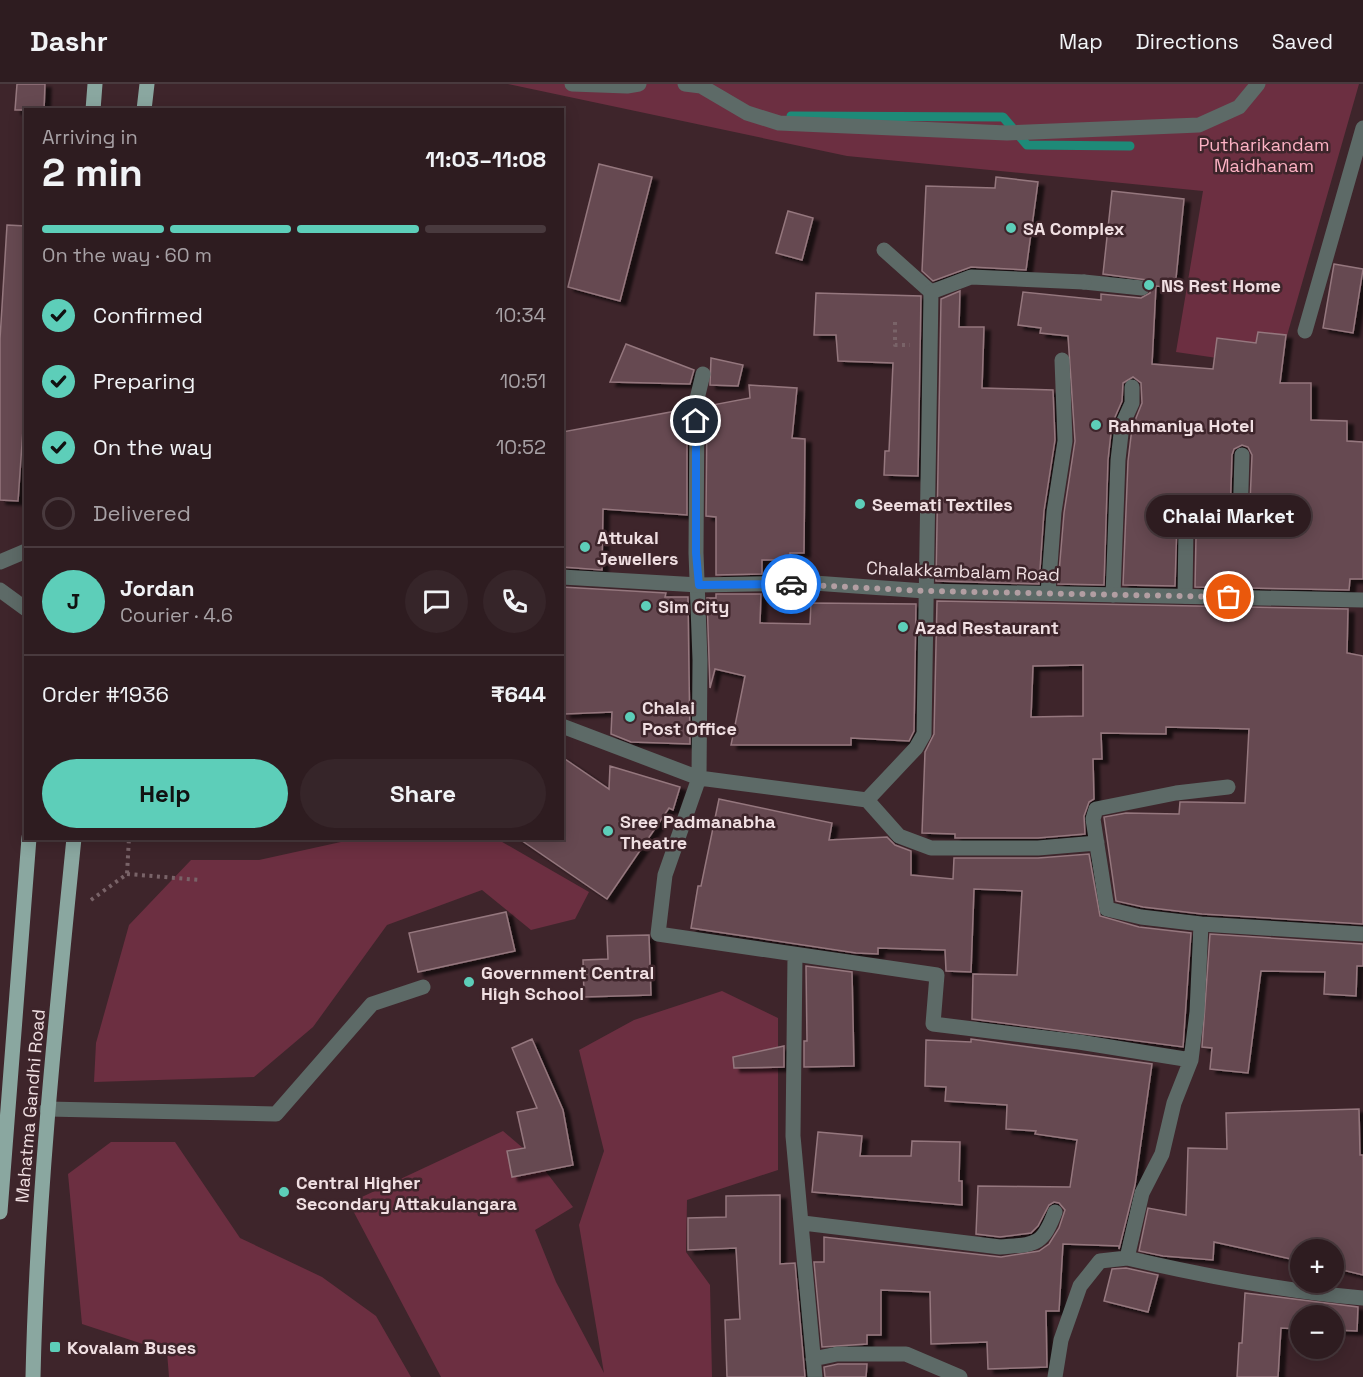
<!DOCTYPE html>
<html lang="en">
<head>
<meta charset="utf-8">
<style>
	body { margin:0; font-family:"Space Grotesk",sans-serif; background:#362529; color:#f1f3f6; height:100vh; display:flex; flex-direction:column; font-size:22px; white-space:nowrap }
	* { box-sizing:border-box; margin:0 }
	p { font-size:20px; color:#a7a1a5 }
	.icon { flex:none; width:33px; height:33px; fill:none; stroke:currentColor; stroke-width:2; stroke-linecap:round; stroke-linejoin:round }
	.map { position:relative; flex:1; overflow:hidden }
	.side { position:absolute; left:24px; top:24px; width:540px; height:732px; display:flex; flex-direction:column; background:#2e1c20; border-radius:0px; box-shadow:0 3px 15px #0003,0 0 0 2px #493a3e }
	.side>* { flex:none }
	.buttons { position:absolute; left:1290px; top:1155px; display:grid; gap:12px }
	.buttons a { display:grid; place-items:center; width:54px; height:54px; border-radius:50%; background:#2e1c20; box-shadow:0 3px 15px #0003,0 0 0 2px #493a3e; font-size:30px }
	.pin { position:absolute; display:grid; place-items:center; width:51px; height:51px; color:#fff; margin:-26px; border:3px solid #fff; border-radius:50%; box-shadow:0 2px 6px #0007 }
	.courier { position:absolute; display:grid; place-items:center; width:60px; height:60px; margin:-30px; border:4px solid #1a73e8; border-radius:50%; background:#fff; color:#222; box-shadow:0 2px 8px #0007 }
	.bubble { position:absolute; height:42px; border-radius:21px; background:#2e1c20; box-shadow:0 3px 15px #0003,0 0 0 2px #493a3e; font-size:20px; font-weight:800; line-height:42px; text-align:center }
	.headline em { font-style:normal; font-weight:800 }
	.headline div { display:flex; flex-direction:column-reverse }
	.headline { display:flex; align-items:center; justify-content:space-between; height:102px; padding:0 18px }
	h1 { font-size:39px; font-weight:800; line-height:45px }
	.bar { display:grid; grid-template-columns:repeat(4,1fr); gap:9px 6px; align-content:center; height:72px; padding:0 18px }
	.bar i { height:8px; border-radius:4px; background:#493a3e }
	.bar .active { background:#5dceb9 }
	.bar p { grid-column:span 4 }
	.line { display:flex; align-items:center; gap:15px; padding:0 18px; border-top:2px solid #493a3e }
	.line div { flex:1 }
	.round { display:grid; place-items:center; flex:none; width:63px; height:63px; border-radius:32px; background:#362529 }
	ol { padding:0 18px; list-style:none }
	li { display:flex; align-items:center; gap:18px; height:66px }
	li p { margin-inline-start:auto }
	li .icon { padding:6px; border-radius:50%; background:#5dceb9; color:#111; stroke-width:4 }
	li:last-child { color:#a7a1a5 }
	li i { width:33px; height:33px; border:3px solid #493a3e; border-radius:50% }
	.action { display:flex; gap:12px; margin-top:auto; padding:12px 18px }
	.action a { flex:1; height:69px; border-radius:36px; background:#5dceb9; color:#111; font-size:24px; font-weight:800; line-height:69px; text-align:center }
	.action a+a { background:#362529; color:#f1f3f6 }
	header { display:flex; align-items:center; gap:36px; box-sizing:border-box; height:84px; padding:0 30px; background:#2e1c20; border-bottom:2px solid #493a3e }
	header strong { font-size:28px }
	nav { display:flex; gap:33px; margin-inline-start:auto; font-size:21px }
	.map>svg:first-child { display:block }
	.green { fill:#6c2f41 }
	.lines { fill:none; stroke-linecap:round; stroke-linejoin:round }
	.stream { stroke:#1e8a78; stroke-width:9 }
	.building { fill:#664a51; stroke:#95777e; stroke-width:1.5; fill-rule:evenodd; filter:url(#shadow) }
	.path { stroke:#796368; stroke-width:4; stroke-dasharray:3 4.5; stroke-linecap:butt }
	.service { stroke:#5d6a67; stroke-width:15 }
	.minor { stroke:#5d6a67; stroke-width:15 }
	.tertiary { stroke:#5d6a67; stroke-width:15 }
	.primary { stroke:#8aa7a0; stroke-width:15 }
	.done { stroke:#b29ea2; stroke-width:6; stroke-dasharray:0 10.8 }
	.route { stroke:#1a73e8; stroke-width:8 }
	.poi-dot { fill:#5dceb9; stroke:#3e252b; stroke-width:2 }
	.labels { text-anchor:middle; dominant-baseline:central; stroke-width:5; stroke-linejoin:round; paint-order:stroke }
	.park-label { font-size:18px; fill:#fdb2c4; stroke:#3e252b }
	.poi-label { font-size:18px; font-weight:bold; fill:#f0dfe2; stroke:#3e252b; text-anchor:start }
	.street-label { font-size:18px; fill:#f0dfe2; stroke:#3e252b }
</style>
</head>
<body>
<header>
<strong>Dashr</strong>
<nav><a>Map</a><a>Directions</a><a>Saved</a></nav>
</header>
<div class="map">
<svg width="1363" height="1293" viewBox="0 0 1363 1293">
	<defs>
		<filter id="shadow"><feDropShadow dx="6" dy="4" stdDeviation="1.5" flood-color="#0009"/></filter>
	</defs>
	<rect width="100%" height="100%" fill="#3e252b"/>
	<path class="green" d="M508,0h851l-81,283 -102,-15 27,-161 -356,-35z
		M359,754l138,1 92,53 -14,27 -44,11 -49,-40 -95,35 -74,102 -59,50 -160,5 2,-39 33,-118 62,-65h68z
		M722,907l56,27v152l-91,30 -1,52 24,33 2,92h-271l-92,-174 154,-72 34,29 36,47 -38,23 21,52 48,91 -25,-148 25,-74 -25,-101 55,-30z
		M111,1058h64l65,96 82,39 54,39 35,61h-242l-2,-25 -85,-28 -14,-150z"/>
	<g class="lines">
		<path class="stream" d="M791,32l212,1 24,28 103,1"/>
	</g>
	<path class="building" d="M17,0h28l-1,26h-29z
		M599,80l53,13 -32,124 -52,-14z
		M996,93l42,5 -12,88 -55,-3 -38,14 -11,-10 4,-85 69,2z
		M1112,107l72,8 -9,89 -19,-2 -4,78 61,5 4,-31 39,5 2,-11 28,3 -6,48h31v37l36,1v20l16,1v137h-13l-1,11 -154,-3 1,-51 41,2 5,-2 7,-10 3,-71 -4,-8 -6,-2 -8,4 -2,6 -2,63 -44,-2 -9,5 -2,65 -52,-1 5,-124 4,-33 10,-25 -1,-20 -8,-6 -10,6 -1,18 -10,23 -4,36 -4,125 -46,-1 6,-71 11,-72 -7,-105 -28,-3 1,-5 -23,-3 5,-33 78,8v-6l40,4 9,-5 1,-8 -4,-5 -44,-6z
		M788,127l25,7 -11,42 -26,-7z
		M7,141l19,1v161l-8,114 -18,-1v-161z
		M1334,180l29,5 -10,64 -30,-5z
		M960,207l-1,36h25l-2,61 71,2 2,50 -11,71 -5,73 -103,-3 5,-282z
		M816,209l105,3 -3,180 -34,-1 1,-24h4l4,-88 -55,-2 -2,-26h-22z
		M626,260l68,26 -4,14 -80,-2z
		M711,274l32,7 -5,21 -28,-1z
		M749,301l48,3 -5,50 13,1 -1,114h-14v7h-28v14l-46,1v-58l-10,-1 1,-110 43,-8z
		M687,325v106l-84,-6 -1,61 -40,-3v-135z
		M562,503l104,6 -1,4h23l2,147 -59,-2 -20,-8 1,-22 -47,2z
		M716,510h45l-1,29 50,1 1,-21 105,1 -2,127 -5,10 -58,-3v7h-120l14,-69 -30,-7 -5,19 -3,-90h9z
		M937,517l411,8 -1,44 16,3v268l-161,-10 -59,-7 -27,-6 -12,-84 22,-4 53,1 1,-12h7l58,1 4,-74 -83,-2v7l-65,-1 1,26h-9l1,40 -5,3 -5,14 1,18 -47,4h-83v-4l-33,-1 3,-81 9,-18zM1083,581v51l-52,1 2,-51z
		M562,673l47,32 1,-23 70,21 -7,23 -4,-2 -62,91 -89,-61h44z
		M719,715l113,24 -3,17 58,-3 8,8 16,6v24l42,4 1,-21h84l51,-4 11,62 39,11 52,6 -8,114 -211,-28 1,-45 44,1 5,-84 -48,-2 -3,83 -25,-1 -1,-21 -67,-2v6l-22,-1 -165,-25 7,-42h3z
		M506,828l9,39 -97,21 -9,-39z
		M1210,850l153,10v22h-6l-1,30 -32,-2 1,-22 -64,-1 -13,102 -38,-4 2,-21 -10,-1z
		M649,851l2,60 -67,2 -1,-37 25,-1 -1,-23z
		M806,882l46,6 2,94 -50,1v-26h3z
		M532,955l31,71 10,55 -61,12 -5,-26 18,-3 -8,-36 20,-4 -25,-60z
		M971,955l181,25 -17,121 -16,64v-3l-56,-2 -4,67h-13l1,56 -59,2 -1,-27 -56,2 -1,-52 -49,-2v45h-14v9l-45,3 -8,-85h10v-25l177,20 38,-6 10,-7 10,-16 6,-18 -6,-7 -5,-1 -5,3 -11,21 -7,7 -31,4 -24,-3 2,-48 92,1 7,-47 -42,-6 1,-3 -30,-2 1,-24 -62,-4 1,-14 -21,-1 1,-46 45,2z
		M784,962v21l-50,1 -1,-11z
		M1359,1025l1,46h3v120l-29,-7v-18h-34v11l-86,-19 -1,18 -50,-4 -24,-5 9,-43 38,7 2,-67 39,1 -1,-36z
		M818,1048l44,4 -2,20h51l1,-15 48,1 -1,39h3v24l-150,-13z
		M780,1111v69l15,-1 10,114h-78l-2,-57 15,-1 -4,-71 -48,2v-32l38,-1v-21z
		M1126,1184l32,7 -10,37 -44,-11 8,-32z
		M1245,1209l113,14 -1,24 -23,-1v-14h-34v13l-19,-1 -3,49h-41l2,-34h3z
		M838,1280h29l-1,13h-41l-1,-10z"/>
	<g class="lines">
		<path class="path" d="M895,238v23h15
			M127,790l73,6
			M91,816l36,-26 2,-36"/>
		<path class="service" d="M572,0l55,2 12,-2
			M685,0l16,2 46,27 32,10 228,10 192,-8 40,-18 19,-23
			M884,166l47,42
			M1084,198l58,6"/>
		<path class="minor" d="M1305,247l58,-203
			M703,290l-6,25 -1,154 4,107 -1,118 -34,97 -7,59 279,41 -4,49 146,18 112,18
			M1048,509l6,-81 11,-71 -3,-81
			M1113,511l5,-135 4,-35 10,-22v-16
			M1185,512l1,-70 51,2 3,-6 2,-67
			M562,642l137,52 168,22 49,-52 8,-14 7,-442 40,-15 113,5
			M867,716l32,36 32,12h107l59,-5
			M1201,840l162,10
			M795,872l-2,180 22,241
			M47,1025l229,5 96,-110 51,-17
			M803,1139l197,24c35,-3 42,0 55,-35
			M1127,1174c78,18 156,33 236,40
			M813,1275l24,-5h69l54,23
			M1055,1293l6,-37 19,-54 20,-25 27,-3 15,-65 20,-39 12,-51 17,-43 6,-48 4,-88 -60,-7 -34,-8 -14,-90 3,-10 80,-16 52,-6"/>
		<path class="tertiary" d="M0,478l26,-11
			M562,493l137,8 115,-2 111,8 438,9
			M0,506l26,19"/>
		<path class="primary" d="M93,26l2,-26
			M144,26l3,-26
			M0,1128l29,-374
			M33,1293c4,-180 23,-359 41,-539"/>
	</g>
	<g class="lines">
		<path class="done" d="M791,500l134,7 304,6"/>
		<path class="route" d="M696,337v132l3,32 92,-1"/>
	</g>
	<g class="poi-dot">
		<circle cx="1011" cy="144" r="6"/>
		<circle cx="1149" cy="201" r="6"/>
		<circle cx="1096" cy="341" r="6"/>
		<circle cx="860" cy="420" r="6"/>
		<circle cx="585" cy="463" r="6"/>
		<circle cx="646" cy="522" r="6"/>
		<circle cx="903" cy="543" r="6"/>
		<circle cx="630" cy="633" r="6"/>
		<circle cx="608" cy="747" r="6"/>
		<circle cx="469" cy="898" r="6"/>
		<circle cx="284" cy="1108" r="6"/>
		<rect x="49" y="1257" width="12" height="12" rx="3"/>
	</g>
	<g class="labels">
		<g class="park-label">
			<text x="1264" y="60">Putharikandam<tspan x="1264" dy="21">Maidhanam</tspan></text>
		</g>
		<g class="poi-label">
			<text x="1023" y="144">SA Complex</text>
			<text x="1161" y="201">NS Rest Home</text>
			<text x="1108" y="341">Rahmaniya Hotel</text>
			<text x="872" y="420">Seemati Textiles</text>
			<text x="597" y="453">Attukal<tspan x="597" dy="21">Jewellers</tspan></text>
			<text x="658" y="522">Sim City</text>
			<text x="915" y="543">Azad Restaurant</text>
			<text x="642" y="623">Chalai<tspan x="642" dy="21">Post Office</tspan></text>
			<text x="620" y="737">Sree Padmanabha<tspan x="620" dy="21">Theatre</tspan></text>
			<text x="481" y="888">Government Central<tspan x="481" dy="21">High School</tspan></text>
			<text x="296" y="1098">Central Higher<tspan x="296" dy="21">Secondary Attakulangara</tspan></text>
			<text x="67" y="1263">Kovalam Buses</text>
		</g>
		<g class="street-label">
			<text transform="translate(963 487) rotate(2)">Chalakkambalam Road</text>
			<text transform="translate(30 1022) rotate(-85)">Mahatma Gandhi Road</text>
		</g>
	</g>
</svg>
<div class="buttons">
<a>+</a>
<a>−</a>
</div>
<div class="pin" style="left:1229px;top:513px;background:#ea580c"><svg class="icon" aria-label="bag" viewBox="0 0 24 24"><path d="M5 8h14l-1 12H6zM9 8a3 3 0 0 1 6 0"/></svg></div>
<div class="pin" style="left:696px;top:337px;background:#1f2937"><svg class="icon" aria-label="home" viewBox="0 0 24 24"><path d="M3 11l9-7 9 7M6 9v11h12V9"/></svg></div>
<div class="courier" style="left:791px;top:500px"><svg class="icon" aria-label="car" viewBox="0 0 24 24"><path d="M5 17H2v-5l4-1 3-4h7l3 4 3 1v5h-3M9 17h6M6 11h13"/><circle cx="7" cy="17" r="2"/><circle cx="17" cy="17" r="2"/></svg></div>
<div class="bubble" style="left:1146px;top:411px;width:165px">Chalai Market</div>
<section class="side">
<div class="headline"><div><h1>2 min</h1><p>Arriving in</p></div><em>11:03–11:08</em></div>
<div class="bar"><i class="active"></i><i class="active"></i><i class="active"></i><i></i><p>On the way · 60 m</p></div>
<ol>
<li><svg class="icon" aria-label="check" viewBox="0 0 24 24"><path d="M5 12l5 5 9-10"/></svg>Confirmed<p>10:34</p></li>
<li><svg class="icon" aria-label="check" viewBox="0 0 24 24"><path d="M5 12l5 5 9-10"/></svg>Preparing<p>10:51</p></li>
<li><svg class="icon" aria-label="check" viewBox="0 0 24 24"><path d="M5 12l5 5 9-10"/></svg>On the way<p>10:52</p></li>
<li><i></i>Delivered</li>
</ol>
<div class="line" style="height:108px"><b class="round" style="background:#5dceb9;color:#111">J</b><div><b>Jordan</b><p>Courier · 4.6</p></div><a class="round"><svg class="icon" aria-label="chat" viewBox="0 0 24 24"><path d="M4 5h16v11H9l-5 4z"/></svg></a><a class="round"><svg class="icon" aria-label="phone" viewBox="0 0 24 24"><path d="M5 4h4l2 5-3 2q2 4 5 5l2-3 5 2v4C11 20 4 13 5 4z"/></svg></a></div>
<div class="line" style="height:78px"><div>Order #1936</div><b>₹644</b></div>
<div class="action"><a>Help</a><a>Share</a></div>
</section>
</div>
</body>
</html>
